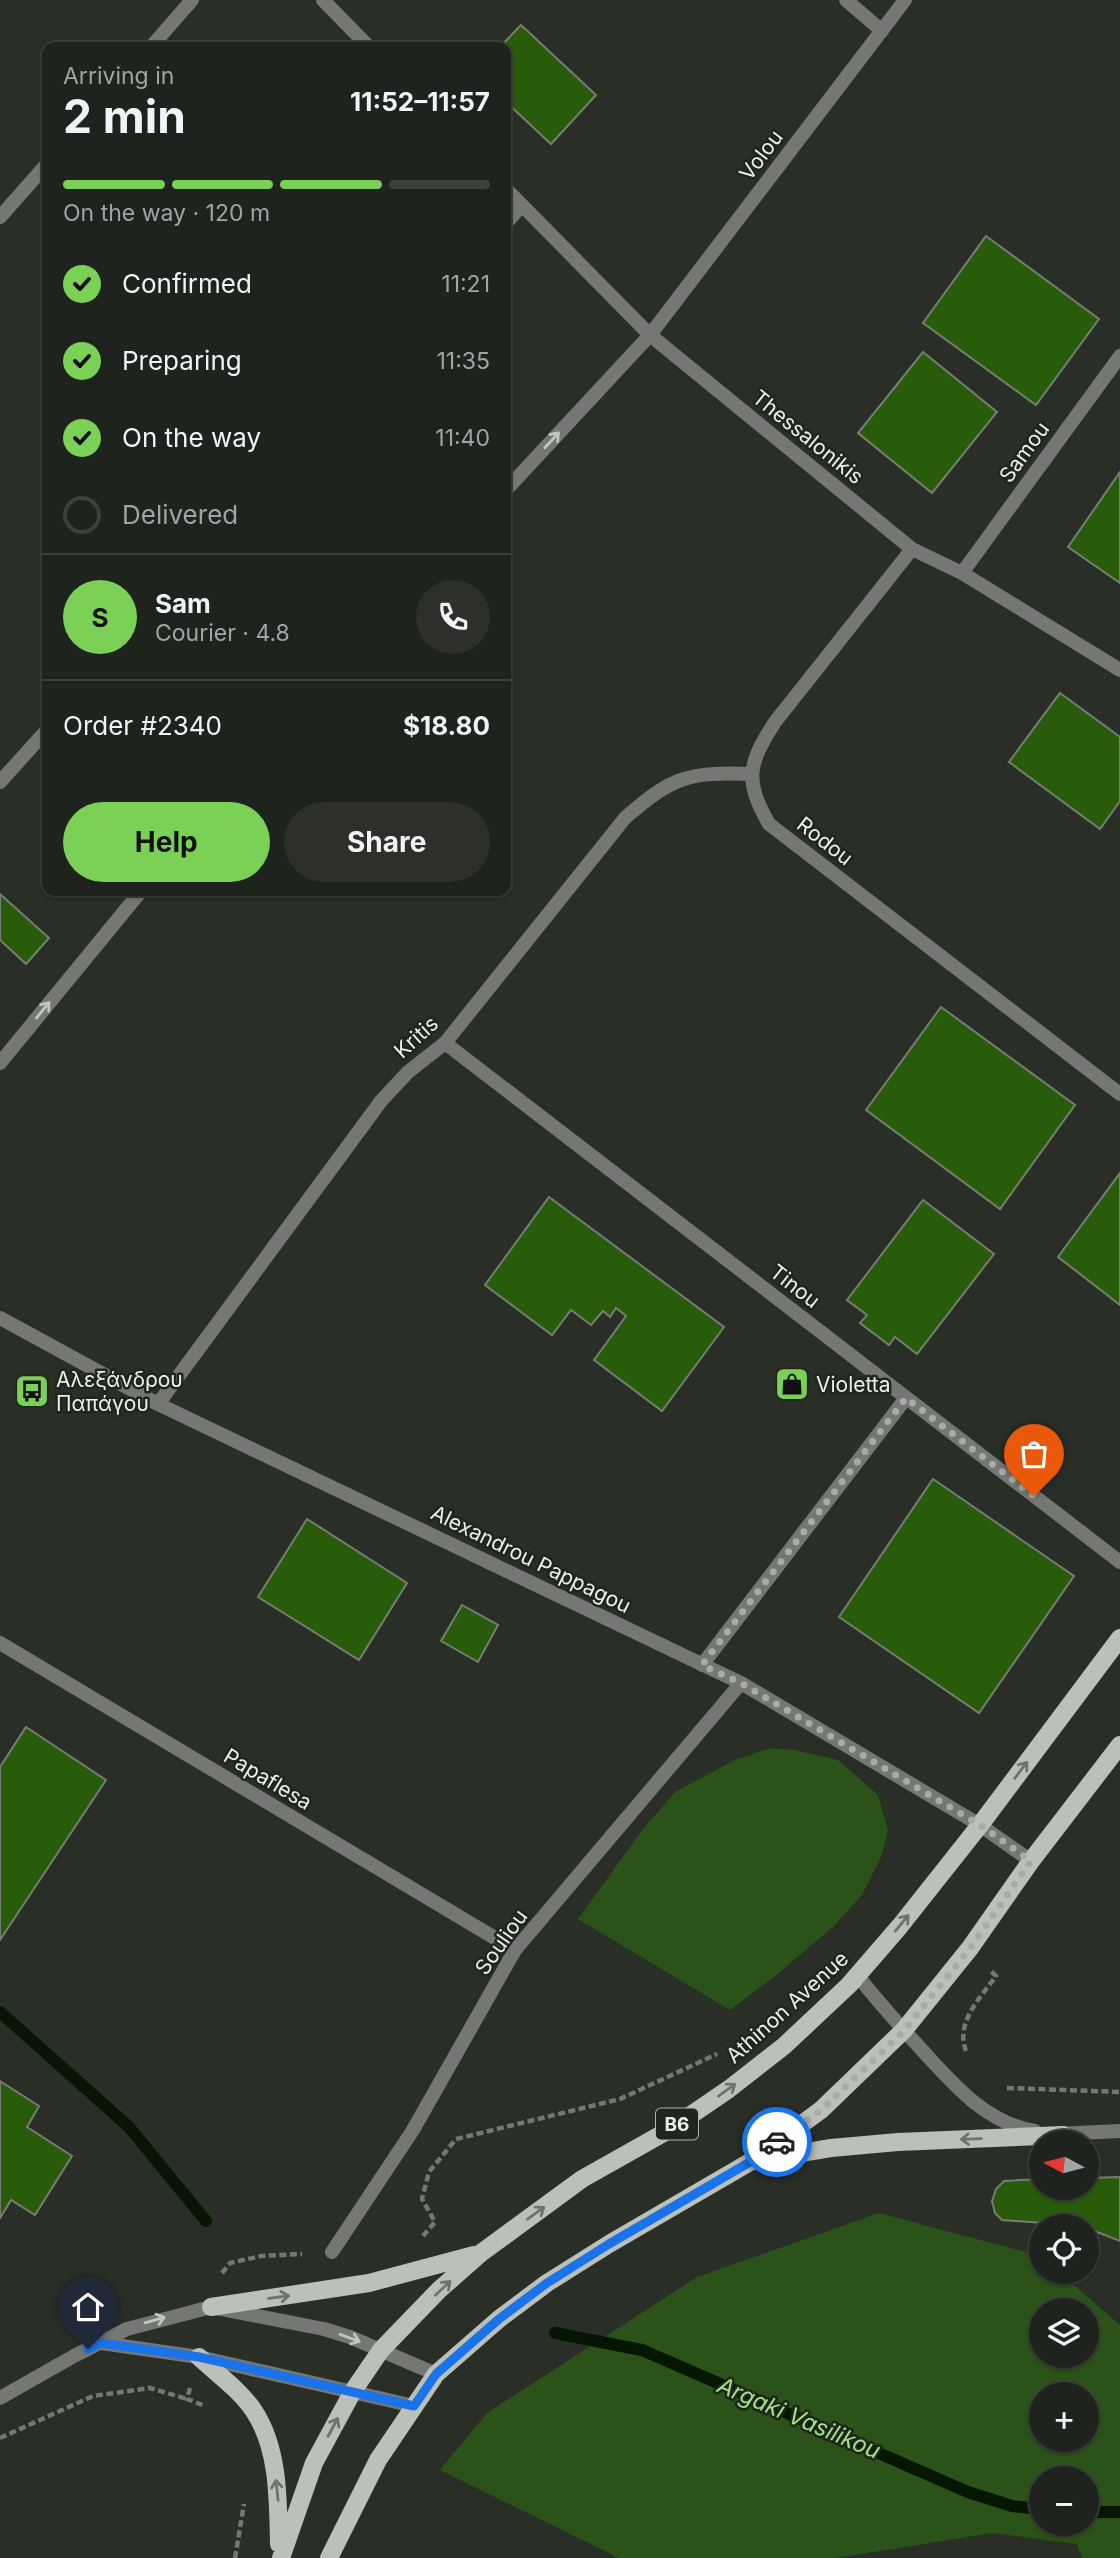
<!DOCTYPE html>
<html lang="en">
<head>
<meta charset="utf-8">
<style>
	body { margin:0; font-family:Inter,sans-serif; background:#2c2f2a; color:#f1f3f6; height:100vh; display:flex; flex-direction:column; font-size:26px; white-space:nowrap }
	* { box-sizing:border-box; margin:0 }
	p { font-size:23px; color:#a1a4a4 }
	.icon { flex:none; width:38px; height:38px; fill:none; stroke:currentColor; stroke-width:2; stroke-linecap:round; stroke-linejoin:round }
	.map { position:relative; flex:1; overflow:hidden }
	.details { position:absolute; left:42px; top:42px; width:469px; height:854px; display:flex; flex-direction:column; background:#1f231d; border-radius:14px; box-shadow:0 2px 5px #0004,0 0 0 2px #3c403b }
	.details>* { flex:none }
	.needle { width:46px; rotate:277deg }
	.buttons { position:absolute; left:1029px; top:2130px; display:grid; gap:14px }
	.buttons a { display:grid; place-items:center; width:70px; height:70px; border-radius:50%; background:#1f231d; box-shadow:0 2px 5px #0004,0 0 0 2px #3c403b; font-size:35px }
	.pin { position:absolute; display:grid; place-items:center; width:60px; height:60px; color:#fff; margin:-72px -30px; border-radius:50% 50% 50% 0; rotate:-45deg; box-shadow:0 0 7px #0007 }
	.pin .icon { rotate:45deg }
	.courier { position:absolute; display:grid; place-items:center; width:70px; height:70px; margin:-35px; border:5px solid #1a73e8; border-radius:50%; background:#fff; color:#222; box-shadow:0 2px 9px #0007 }
	.headline em { font-style:normal; font-weight:700 }
	.headline div { display:flex; flex-direction:column-reverse }
	.headline { display:flex; align-items:center; justify-content:space-between; height:119px; padding:0 21px }
	h1 { font-size:46px; font-weight:700; line-height:52px }
	.bar { display:grid; grid-template-columns:repeat(4,1fr); gap:10px 7px; align-content:center; height:84px; padding:0 21px }
	.bar i { height:9px; border-radius:5px; background:#3c403b }
	.bar .current { background:#7bd156 }
	.bar p { grid-column:span 4 }
	.line { display:flex; align-items:center; gap:18px; padding:0 21px; border-top:2px solid #3c403b }
	.line div { flex:1 }
	.round { display:grid; place-items:center; flex:none; width:74px; height:74px; border-radius:37px; background:#2c2f2a }
	ol { padding:0 21px; list-style:none }
	li { display:flex; align-items:center; gap:21px; height:77px }
	li p { margin-inline-start:auto }
	li .icon { padding:7px; border-radius:50%; background:#7bd156; color:#111; stroke-width:4 }
	li:last-child { color:#a1a4a4 }
	li i { width:38px; height:38px; border:4px solid #3c403b; border-radius:50% }
	.primary-button { display:flex; gap:14px; margin-top:auto; padding:14px 21px }
	.primary-button a { flex:1; height:80px; border-radius:42px; background:#7bd156; color:#111; font-size:28px; font-weight:700; line-height:80px; text-align:center }
	.primary-button a+a { background:#2c2f2a; color:#f1f3f6 }
	.map>svg:first-child { display:block }
	.green { fill:#2a5219; fill-rule:evenodd }
	.lines { fill:none; stroke-linecap:round; stroke-linejoin:round }
	.stream { stroke:#061602; stroke-width:12 }
	.building { fill:#285c0b; stroke:#767d74; stroke-width:2 }
	.path { stroke:#737871; stroke-width:4.5; stroke-dasharray:7 3.5; stroke-linecap:butt }
	.service { stroke:#747773; stroke-width:14 }
	.minor { stroke:#747773; stroke-width:14 }
	.tertiary { stroke:#747773; stroke-width:14 }
	.primary { stroke:#bbc1b8; stroke-width:18 }
	.oneway { stroke:#c2c6c1 }
	.oneway2 { stroke:#6e736b }
	.done { stroke:#a8aca6; stroke-width:7; stroke-dasharray:0 12.6 }
	.route { stroke:#1a73e8; stroke-width:9 }
	.labels { text-anchor:middle; dominant-baseline:central; stroke-width:5; stroke-linejoin:round; paint-order:stroke }
	.shield { fill:#20251e; stroke:#afb3ae; stroke-width:2 }
	.shield-label { font-size:19px; font-weight:bold; fill:#ecf0eb }
	.street-label { font-size:21px; fill:#ecf0eb; stroke:#20251e }
	.poi-label { font-size:21px; fill:#ecf0eb; stroke:#20251e; text-anchor:start }
	.water-label { font-size:23px; font-style:italic; fill:#9de681; stroke:#20251e }
</style>
</head>
<body>
<div class="map">
<svg width="1120" height="2558" viewBox="0 0 1120 2558">
	<rect width="100%" height="100%" fill="#292f27"/>
	<path class="green" d="M771,1748l23,2 44,10 40,35 10,36 -7,26 -19,38 -28,31 -60,51 -44,33 -152,-91 65,-90 32,-37 60,-32z
		M879,2213l162,43v16h18l61,53v233h-38l-5,-14 -85,-11 -156,25h-217l-179,-88 47,-57 210,-136zM1041,2310h46v46h-46zM1041,2394h46v46h-46zM1041,2478h46v46h-46z"/>
	<g class="lines">
		<path class="stream" d="M0,2012l129,115 77,94
			M555,2333l87,17 326,142 44,14 29,3
			M1087,2512h33"/>
	</g>
	<path class="building" d="M521,25l75,70 -45,49 -45,-42v-55h-6z
		M986,236l113,83 -63,86 -113,-82z
		M923,352l74,60 -65,81 -74,-60z
		M1120,472v111l-52,-36z
		M1060,693l60,44v64l-20,28 -91,-67z
		M0,894l49,44 -23,26 -26,-24z
		M941,1007l134,98 -75,104 -134,-99z
		M1120,1173v132l-62,-48z
		M549,1197l175,130 -62,84 -68,-51 32,-44 -10,-8 -6,9 -7,-6 -12,14 -20,-15 -19,25 -67,-50z
		M923,1200l71,54 -77,100 -22,-17 -6,8 -29,-22 7,-8 -20,-15z
		M933,1479l141,97 -95,137 -140,-96z
		M307,1519l100,64 -48,77 -101,-63z
		M462,1605l36,20 -20,37 -37,-21z
		M26,1727l80,53 -106,160v-173z
		M0,2081l39,25 -12,21 45,29 -37,59 -24,-15 -11,18z
		M1120,2177v64l-33,-13v-2l-85,-6 -7,-7 -3,-12 4,-12 8,-8 37,-2v9h46v-10z"/>
	<g class="lines">
		<path class="path" d="M966,2051c-11,-28 14,-53 30,-75l-5,-5
			M1007,2088l113,4
			M423,2236l12,-14 -13,-23 7,-27 27,-33 164,-40 97,-45
			M222,2273l8,-10 31,-7 41,-2
			M190,2388l-3,11 18,7
			M0,2438l93,-42 57,-8 37,11
			M235,2558l9,-54"/>
		<path class="service" d="M702,1665l204,-267"/>
		<path class="minor" d="M323,0l46,47
			M846,0l36,31
			M151,47l41,-47
			M506,189l144,146 262,214 50,24 158,97
			M0,217l47,-53
			M506,223l16,-18
			M506,490l144,-155 255,-335
			M912,549l-137,173c-27,42 -31,58 -6,102l351,270
			M962,573l158,-217
			M0,782l47,-52
			M445,1043l675,519
			M0,1063l141,-172
			M158,1404l223,-303 27,-29 37,-29 180,-225c48,-42 63,-46 126,-44
			M0,1643l515,307
			M332,2252l81,-122 102,-180 226,-267"/>
		<path class="tertiary" d="M0,1318l158,86 583,279 239,142 51,36
			M858,1976c20,26 42,50 64,74 32,35 64,73 113,81
			M1055,2134l65,-3
			M101,2343l98,14 215,49
			M0,2398l74,-42 53,-27 84,-22 113,22 26,8 86,37"/>
		<path class="primary" d="M753,2161l78,-13 67,-6 165,-7
			M211,2307l158,-24 105,-28
			M199,2357c18,17 41,33 55,54 25,38 24,89 25,133
			M281,2558l33,-95 39,-72 28,-41 58,-60 42,-37 101,-74 87,-49 60,-41 55,-43 65,-61 51,-59 80,-101 140,-187
			M329,2558l49,-98 58,-86 63,-55 48,-36 62,-39 141,-82 71,-52 83,-80 66,-82 61,-87 89,-116"/>
	</g>
	<defs><path id="oneway-shaft" d="M-6 0H5M1.5-3L5.5 0L1.5 3" fill="none" stroke-width="1.6" stroke-linecap="round" stroke-linejoin="round" transform="scale(1.75)"/></defs>
	<g class="oneway">
		<use href="#oneway-shaft" transform="translate(552 440) rotate(-47)"/>
		<use href="#oneway-shaft" transform="translate(43 1010) rotate(-51)"/>
		<use href="#oneway-shaft" transform="translate(155 2320) rotate(-16)"/>
		<use href="#oneway-shaft" transform="translate(350 2338) rotate(20)"/>
	</g>
	<g class="oneway2">
		<use href="#oneway-shaft" transform="translate(1021 1770) rotate(-53)"/>
		<use href="#oneway-shaft" transform="translate(902 1923) rotate(-51)"/>
		<use href="#oneway-shaft" transform="translate(727 2090) rotate(-36)"/>
		<use href="#oneway-shaft" transform="translate(971 2139) rotate(178)"/>
		<use href="#oneway-shaft" transform="translate(536 2213) rotate(-36)"/>
		<use href="#oneway-shaft" transform="translate(443 2288) rotate(-43)"/>
		<use href="#oneway-shaft" transform="translate(279 2297) rotate(-8)"/>
		<use href="#oneway-shaft" transform="translate(333 2427) rotate(-62)"/>
		<use href="#oneway-shaft" transform="translate(277 2490) rotate(-96)"/>
	</g>
	<g class="lines">
		<path class="done" d="M777,2142l44,-32 83,-79 66,-83 61,-87 -51,-36 -239,-142 -39,-18 204,-267 128,98"/>
		<path class="route" d="M88,2349l13,-6 98,14 215,49 22,-32 63,-55 48,-36 62,-39 141,-82 27,-20"/>
	</g>
	<defs>
		<g id="shop-square" transform="scale(1.75)"><rect x="-9" y="-9" width="18" height="18" rx="4" fill="#7bd156" stroke="#20251e"/><path d="M-5-2.5h2.3a2.7 3.5 0 0 1 5.4 0H5L5.5 6h-11ZM-1.5-2.5h3a1.5 2.3 0 0 0-3 0Z" fill="#111"/></g>
		<g id="bus-square" transform="scale(1.75)"><rect x="-9" y="-9" width="18" height="18" rx="4" fill="#7bd156" stroke="#20251e"/><path d="M-5-6H5V4H4V6H2V4H-2V6H-4V4H-5ZM-3.5-4V0h7V-4ZM-3.5 1.2v1.5H-2V1.2ZM2 1.2v1.5H3.5V1.2Z" fill="#111"/></g>
	</defs>
	<g fill-rule="evenodd">
		<use href="#shop-square" x="792" y="1384"/>
		<use href="#bus-square" x="32" y="1391"/>
	</g>
	<g class="labels">
		<rect class="shield" x="656" y="2108.5" width="42" height="31" rx="5"/>
		<g class="shield-label">
			<text x="677" y="2124">B6</text>
		</g>
		<g class="street-label">
			<text transform="translate(761 155) rotate(-53)">Volou</text>
			<text transform="translate(808 437) rotate(39)">Thessalonikis</text>
			<text transform="translate(1024 452) rotate(-54)">Samou</text>
			<text transform="translate(825 841) rotate(38)">Rodou</text>
			<text transform="translate(416 1037) rotate(-42)">Kritis</text>
			<text transform="translate(795 1286) rotate(38)">Tinou</text>
			<text transform="translate(531 1559) rotate(26)">Alexandrou Pappagou</text>
			<text transform="translate(268 1779) rotate(31)">Papaflesa</text>
			<text transform="translate(501 1942) rotate(-55)">Souliou</text>
			<text transform="translate(787 2007) rotate(-42)">Athinon Avenue</text>
		</g>
		<g class="poi-label">
			<text x="56" y="1379">Αλεξάνδρου<tspan x="56" dy="24">Παπάγου</tspan></text>
			<text x="816" y="1384">Violetta</text>
		</g>
		<g class="water-label">
			<text transform="translate(799 2418) rotate(23)">Argaki Vasilikou</text>
		</g>
	</g>
</svg>
<div class="buttons">
<a><svg class="needle" viewBox="-14 -14 28 28"><path d="M0-13l5 13h-10z" fill="#e53935"/><path d="M0 13l5-13h-10z" fill="#a1a4a4"/></svg></a>
<a><svg class="icon" aria-label="locate" viewBox="0 0 24 24"><circle cx="12" cy="12" r="6"/><path d="M12 2v4M12 18v4M2 12h4M18 12h4"/></svg></a>
<a><svg class="icon" aria-label="layers" viewBox="0 0 24 24"><path d="M12 4l9 5-9 5-9-5zM3 14l9 5 9-5"/></svg></a>
<a>+</a>
<a>−</a>
</div>
<div class="pin" style="left:1034px;top:1496px;background:#ea580c"><svg class="icon" aria-label="bag" viewBox="0 0 24 24"><path d="M5 8h14l-1 12H6zM9 8a3 3 0 0 1 6 0"/></svg></div>
<div class="pin" style="left:88px;top:2349px;background:#1f2937"><svg class="icon" aria-label="home" viewBox="0 0 24 24"><path d="M3 11l9-7 9 7M6 9v11h12V9"/></svg></div>
<div class="courier" style="left:777px;top:2142px"><svg class="icon" aria-label="car" viewBox="0 0 24 24"><path d="M5 17H2v-5l4-1 3-4h7l3 4 3 1v5h-3M9 17h6M6 11h13"/><circle cx="7" cy="17" r="2"/><circle cx="17" cy="17" r="2"/></svg></div>
<section class="details">
<div class="headline"><div><h1>2 min</h1><p>Arriving in</p></div><em>11:52–11:57</em></div>
<div class="bar"><i class="current"></i><i class="current"></i><i class="current"></i><i></i><p>On the way · 120 m</p></div>
<ol>
<li><svg class="icon" aria-label="check" viewBox="0 0 24 24"><path d="M5 12l5 5 9-10"/></svg>Confirmed<p>11:21</p></li>
<li><svg class="icon" aria-label="check" viewBox="0 0 24 24"><path d="M5 12l5 5 9-10"/></svg>Preparing<p>11:35</p></li>
<li><svg class="icon" aria-label="check" viewBox="0 0 24 24"><path d="M5 12l5 5 9-10"/></svg>On the way<p>11:40</p></li>
<li><i></i>Delivered</li>
</ol>
<div class="line" style="height:126px"><b class="round" style="background:#7bd156;color:#111">S</b><div><b>Sam</b><p>Courier · 4.8</p></div><a class="round"><svg class="icon" aria-label="phone" viewBox="0 0 24 24"><path d="M5 4h4l2 5-3 2q2 4 5 5l2-3 5 2v4C11 20 4 13 5 4z"/></svg></a></div>
<div class="line" style="height:91px"><div>Order #2340</div><b>$18.80</b></div>
<div class="primary-button"><a>Help</a><a>Share</a></div>
</section>
</div>
</body>
</html>
